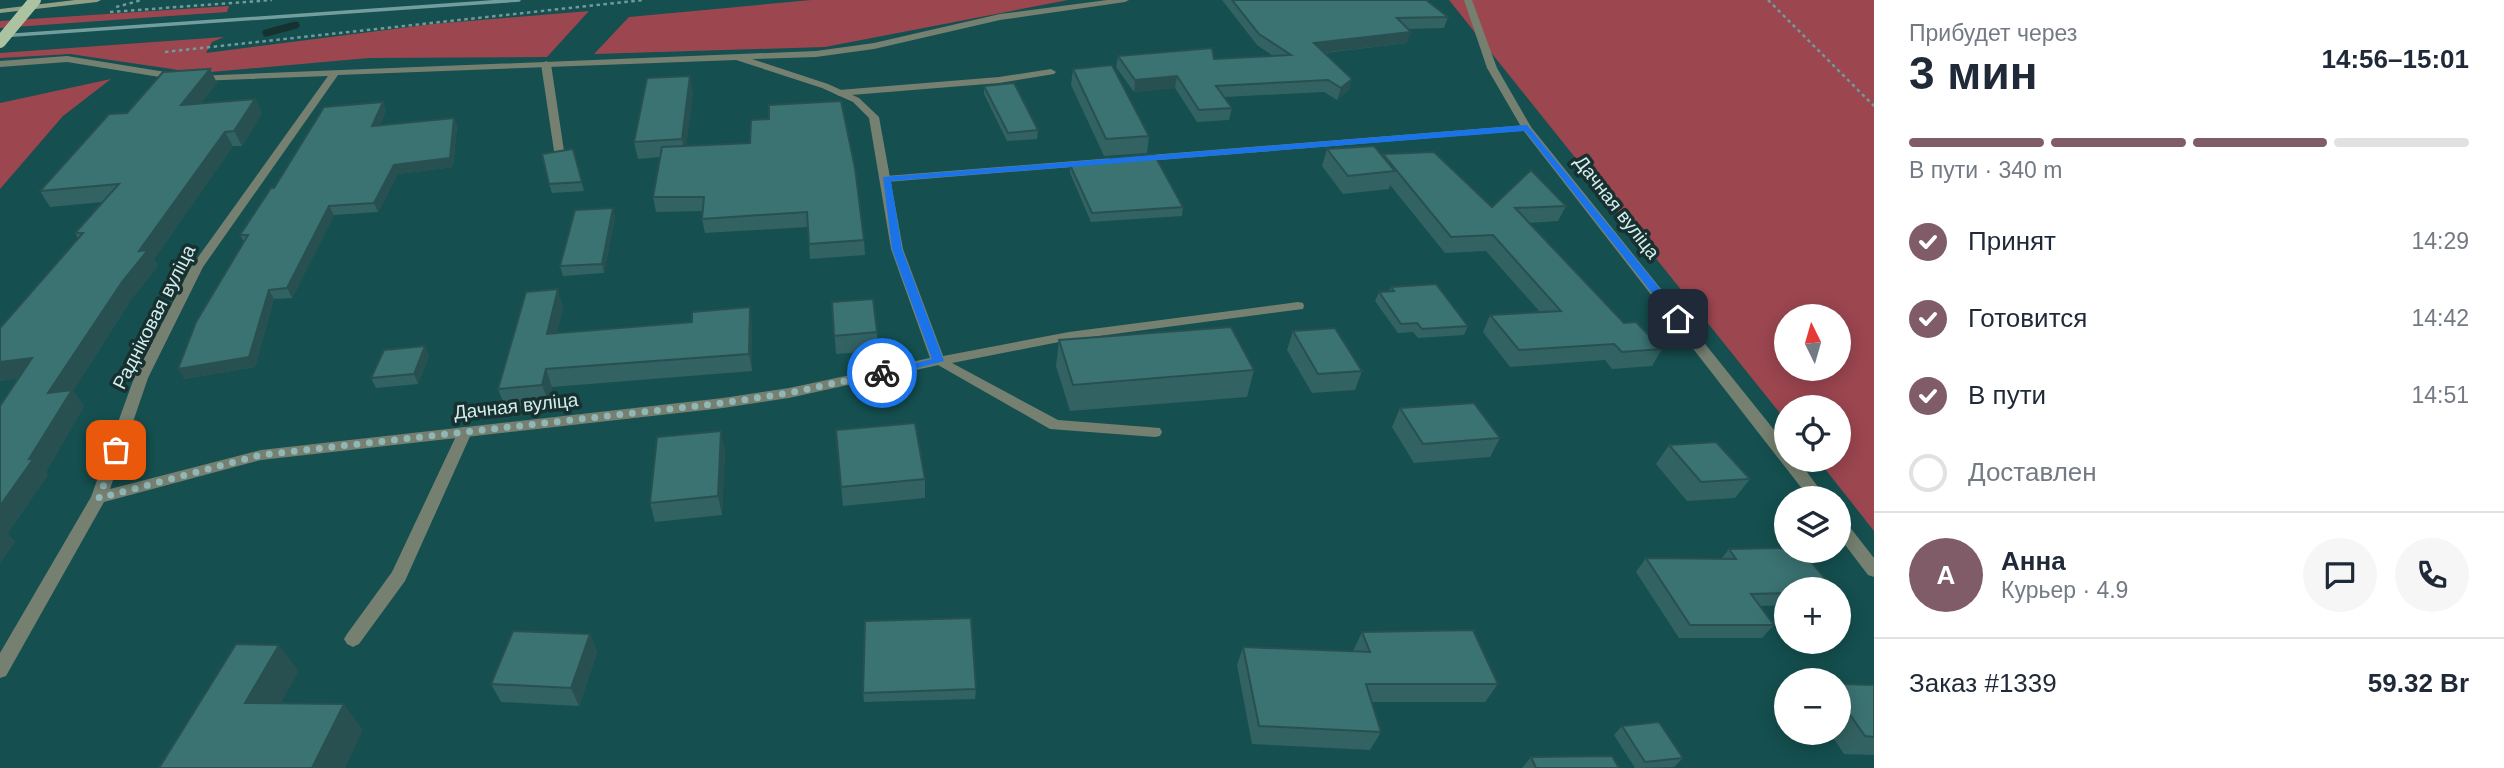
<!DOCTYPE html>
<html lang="ru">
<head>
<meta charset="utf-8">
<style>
	body { margin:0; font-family:Helvetica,sans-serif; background:#f6f6f7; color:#1f2937; height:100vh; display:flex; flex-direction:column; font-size:26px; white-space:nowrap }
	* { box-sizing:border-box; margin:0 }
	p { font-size:23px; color:#747a83 }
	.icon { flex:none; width:38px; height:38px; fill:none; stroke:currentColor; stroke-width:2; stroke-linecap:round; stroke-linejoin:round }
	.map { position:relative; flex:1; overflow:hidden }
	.drawer { display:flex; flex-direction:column; background:#fff; width:630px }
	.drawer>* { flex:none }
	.needle { width:46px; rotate:355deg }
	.buttons { position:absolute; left:1774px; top:304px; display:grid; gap:14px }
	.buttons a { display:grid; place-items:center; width:77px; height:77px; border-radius:50%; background:#fff; box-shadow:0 4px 18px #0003; font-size:35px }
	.pin { position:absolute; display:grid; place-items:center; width:60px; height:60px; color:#fff; margin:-30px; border-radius:14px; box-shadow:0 4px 10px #0006 }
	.courier { position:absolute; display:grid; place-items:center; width:70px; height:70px; margin:-35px; border:5px solid #1a73e8; border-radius:50%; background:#fff; color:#222; box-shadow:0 2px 9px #0007 }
	.summary em { font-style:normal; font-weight:800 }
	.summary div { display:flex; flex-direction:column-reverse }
	.summary { display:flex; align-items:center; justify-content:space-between; height:119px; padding:0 35px }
	h1 { font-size:46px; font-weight:800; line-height:52px }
	.bar { display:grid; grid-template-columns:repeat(4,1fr); gap:10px 7px; align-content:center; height:84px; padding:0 35px }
	.bar i { height:9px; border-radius:5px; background:#e0e1e3 }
	.bar .selected { background:#7f5c67 }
	.bar p { grid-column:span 4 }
	.line { display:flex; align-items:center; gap:18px; padding:0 35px; border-top:2px solid #e0e1e3 }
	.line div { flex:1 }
	.round { display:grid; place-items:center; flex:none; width:74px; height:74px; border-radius:37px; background:#f6f6f7 }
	ol { padding:0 35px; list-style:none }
	li { display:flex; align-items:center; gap:21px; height:77px }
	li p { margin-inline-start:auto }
	li .icon { padding:7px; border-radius:50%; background:#7f5c67; color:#fff; stroke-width:4 }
	li:last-child { color:#747a83 }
	li i { width:38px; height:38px; border:4px solid #e0e1e3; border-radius:50% }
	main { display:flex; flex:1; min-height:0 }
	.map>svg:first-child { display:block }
	.green { fill:#9c4650; fill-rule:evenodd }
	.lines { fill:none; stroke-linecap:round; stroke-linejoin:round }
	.stream { stroke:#153130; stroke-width:7 }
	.path { stroke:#6f9b9a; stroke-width:2.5; stroke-dasharray:3.5 3.5; stroke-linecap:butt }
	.service { fill:#758070; fill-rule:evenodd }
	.minor { fill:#758070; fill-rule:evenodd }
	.secondary { fill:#90a087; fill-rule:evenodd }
	.rail { stroke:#739e9e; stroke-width:3.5 }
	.trunk-bridge { stroke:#acc3a1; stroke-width:12 }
	.wall { fill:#336262 }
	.shaded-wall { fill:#295050 }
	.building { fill:#3b7272; stroke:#295050; stroke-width:2 }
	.route { fill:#1a73e8 }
	.done { stroke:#90b6b6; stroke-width:7; stroke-dasharray:0 12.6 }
	.labels { text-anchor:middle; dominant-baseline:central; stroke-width:7; stroke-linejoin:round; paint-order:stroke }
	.street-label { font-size:19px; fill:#d2eeed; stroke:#193030 }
</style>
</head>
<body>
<main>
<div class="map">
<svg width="1874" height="768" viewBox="0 0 1874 768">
	<rect width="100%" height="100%" fill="#154f4f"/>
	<path class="green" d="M811,0h257l-243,47 -231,7 35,-37z
		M1449,0h425v531l-56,-71h21v-52h-52v14zM1787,317h52v52h-52z
		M229,6l-2,6 -227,16v-7z
		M589,11l-42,46 -178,1 -170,15 -129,-19 -70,4v-5l224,-16 -12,5 -6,11 227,-29z
		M111,79l-48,37 -63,73v-86z"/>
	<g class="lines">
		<path class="stream" d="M266,33l30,-8"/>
		<path class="path" d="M1768,0l106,106
			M116,7l26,-7
			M110,12l162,-12
			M165,52l478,-52"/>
		<path class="service" d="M546,61l5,3 13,87 -5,3 -5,-3 -13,-87z
			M1051,69l5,3 -2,2 -55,9 -160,13 -5,-3 5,-3 160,-13z
			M1527,125l4,1v4l-645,52 -5,-3 5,-3z
			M1298,302l5,1 1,3 -1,3 -234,31 -117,23 106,57 102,8 2,4 -2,4 -5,1 -105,-8 -119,-68 7,-4 131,-25z
			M465,427l5,1 2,4 -67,149 -46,63 -6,3 -6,-3 -3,-5 3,-5 45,-62 66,-140 2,-4z"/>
		<path class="minor" d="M1107,0h22l-4,2 -125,18 -126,29 -58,8 -64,2 76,25 31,14 20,19 24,132 42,112 -2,3 -154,34 -66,10 -462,52 -157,42 -98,174 -6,2v-25l91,-156 43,-119 57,-111 137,-191 -130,5 -5,-3 2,-2 621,-25 58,-8 126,-29zM736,60l86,28 31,14 16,16 22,131 39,109 -141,30 -66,10 -462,52 -151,39 38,-111 55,-111 135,-192z
			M1464,0h8l25,68 34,59 256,319v14h11l29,39h-17l-287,-369 -36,-62z
			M67,56l111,18 5,3 -5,3 -111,-18 -67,5v-6z
			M1839,519l6,2 29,37v19l-6,-2 -29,-38z"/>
		<path class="secondary" d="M75,0h26l-4,2 -97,11v-4z"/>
		<path class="rail" d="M0,36l519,-36"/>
		<path class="trunk-bridge" d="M0,42l35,-42"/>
	</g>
	<path class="wall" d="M1222,0h204l22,17 -4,11 -36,1 -1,14 -82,10 24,37 -12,10 -13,-8 -100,5 8,11 -3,12 -32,2 -22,-34 -41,4 -18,-25 2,-11 96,3 59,-3 -16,-11z
		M210,69l7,14 -16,20 54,-4 7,14 -20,33h-9l-79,113 4,7 -26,32 -59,93 11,15 -38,66 2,3 -41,59 8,8 -15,21 19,-185 -19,3 78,-143 -3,-5 28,-31 -53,5 -10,-16z
		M1073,69l76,67 -2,17 -43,3 -33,-71z
		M984,86l54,44 -1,9 -30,2 -23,-47z
		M693,92l-7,54 178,94 1,15 -55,4 -2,-32 -103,6 -3,-14 1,-8 -47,1 -3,-15 7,-40 -22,2 -4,-17z
		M383,102l3,8 -6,15 74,-7 3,8 -4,41 -55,7 -20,38 -44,3 -42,83 -18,1 -19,68 -71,12 60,-137 -4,-7 34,-47z
		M573,149l11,42 -32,2 -3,-9z
		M1327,149l55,7 1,-2 109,53 74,-1 -8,15 -29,2 95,100 38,26 -10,17 -40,3 -7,-9 -95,7 -27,-35 7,-17 50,-3 -54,-61 -41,2 -55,-68 -1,4 -46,5 -21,-28z
		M1110,158l73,49 -1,9 -91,6 -21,-49v-8l40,-3z
		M615,217l-11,56 -41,3 -3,-10z
		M1391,287l77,39 -4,9 -46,3 -5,-6 -15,1 -23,-32 4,-9 10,-1z
		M832,302l45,30 1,19 -42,3z
		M563,307l-6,26 195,-8v46l-200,16 -3,16 -44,4 -7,-18z
		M1293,331l69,40 -7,19 -43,3 -25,-43z
		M1059,340l195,30 -7,27 -177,14 -14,-45z
		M429,356l-11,28 -42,4 -5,-10z
		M1400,408l100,30 -10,19 -76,6 -22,-36z
		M836,430l89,49v19l-82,8z
		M1669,445l81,34 -15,19 -48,3 -31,-37z
		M725,450l-3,65 -67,7 -5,-19z
		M1729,549l58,41v15l-27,1 14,19 -12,13h-83l-43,-66 10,-14 75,1z
		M1362,632l136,52 -13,18h-113l9,30 -11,18 -118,-6 -15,-79 6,-18 110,4z
		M590,634l7,18 -18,54 -78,-4 -10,-18z
		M1839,684l35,1v70l-30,-1 -14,-21h9z
		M976,689l-1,10 -111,3 -1,-9z
		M1622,726l61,32 -9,9 -39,1 -21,-33z
		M1531,757l88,11h-97z"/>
	<path class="shaded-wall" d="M1411,32l-4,11 -96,11 3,-11z
		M210,69l7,14 -28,36 -8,-14z
		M690,76l3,16 -8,64 -3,-17z
		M1177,76l-2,12 -41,4 1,-12z
		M1352,79l-3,11 -12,10 4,-12z
		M255,99l7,14 -20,33 -8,-15z
		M383,102l3,8 -10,25 -4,-9z
		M454,118l3,8 -4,41 -55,7 -20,38 -4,-9 20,-38z
		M225,132l8,14 -79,113 4,7 -26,32 -59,93 11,15 -38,66 2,3 -41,59 8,8 -15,21v-57l29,-47 19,-66 91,-142z
		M329,206l5,9 -42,83 -5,-10z
		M613,208l2,9 -11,56 -2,-9z
		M558,289l5,18 -10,44 -6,-17z
		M269,290l5,9 -19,68 -71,12 -6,-10z
		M750,307l2,18v46l-3,-17z
		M425,346l4,10 -11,28 -4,-10z
		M32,358l13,17 -45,6v-19z
		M546,369l6,18 -3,16 -7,-18z
		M721,431l4,19 -3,65 -4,-19z
		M590,634l7,18 -18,54 -8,-18z
		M279,645l20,26 -32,57 -22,-25z
		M344,704l19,26 -18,38h-33z"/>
	<path class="building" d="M1232,0h194l22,17 -51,1 14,14 -97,11 38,36 -11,9 -13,-8 -112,6 16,22 -33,2 -22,-34 -42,4 -17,-24 94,-8 2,11 77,-4 -32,-21z
		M1112,65l37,71 -43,3 -33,-70z
		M210,69l-29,36 74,-6 -21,32 -9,1 -86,119 9,-1 -26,32 -74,111 24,-3 -43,69 5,-1 -34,48v-100l32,-48 -32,4v-34l83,-95h-8l44,-49 -79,7 69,-77 18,-1 36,-41z
		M690,76l-8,63 -48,3 13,-64z
		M1014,83l24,47 -30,3 -24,-47z
		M841,101l14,67 9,72 -55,4 -2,-32 -105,7 2,-22h-51l9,-50 88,-4 1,-23 18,-1v-14z
		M383,102l-11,24 82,-8 -4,40 -56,7 -20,38 -45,3 -42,82 -18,2 -20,67 -71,12 18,-47 52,-87h-8l31,-47h3l50,-81z
		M1374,146l21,25 -47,5 -21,-27z
		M573,149l9,33 -33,2 -7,-30z
		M1434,152l58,55 39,-37 35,36 -51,2 109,115 12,-1 26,27 -40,3 -8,-8 -95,6 -29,-35 71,-4 -68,-76 -42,2 -68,-83z
		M1154,154l29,53 -91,6 -22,-48 42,-3 -2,-4z
		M613,208l-11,56 -42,2 15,-56z
		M1436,284l32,42 -46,3 -5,-6 -16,1 -22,-32 15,-1 -3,-4z
		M558,289l-11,45 145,-12v-10l58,-5 -1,47 -203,15 -4,16 -44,4 28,-97z
		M873,299l4,33 -43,4 -2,-34z
		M1231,327l23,43 -181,15 -14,-45z
		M1335,328l27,43 -44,3 -25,-43z
		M425,346l-11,28 -43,4 13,-28z
		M1474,403l26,35 -77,6 -23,-36z
		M915,423l10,56 -84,8 -5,-57z
		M721,431l-3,65 -68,7 7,-66z
		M1716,442l34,37 -49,3 -32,-37z
		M1787,548v3h15l33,39h-48v3l-36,1 23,31h-84l-44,-67 90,1 -7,-10z
		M971,618l5,71 -113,4 2,-72z
		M1473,630l25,54h-132l15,48 -122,-6 -16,-79 127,5 -8,-20z
		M513,631l77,3 -19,54 -80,-4z
		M236,644l43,1 -34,58 99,1 -32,64h-153z
		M1839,684l35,1v52l-9,-1 -26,-37z
		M1659,722l24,36 -38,4 -23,-36z
		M1612,756l7,12h-83l-5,-11z"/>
	<path class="route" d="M1527,125l155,191v5h-8l-149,-190 -634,50 11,68 42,112 -62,16 -5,-4 55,-14 -40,-110 -9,-72z"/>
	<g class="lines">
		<path class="done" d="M116,450l-17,48 162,-43 462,-52 66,-10 93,-20"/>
	</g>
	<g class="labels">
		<g class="street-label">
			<text transform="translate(1617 207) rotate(52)">Дачная вуліца</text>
			<text transform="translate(154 317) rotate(-63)">Радніковая вуліца</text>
			<text transform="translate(516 406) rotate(-6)">Дачная вуліца</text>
		</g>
	</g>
</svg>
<div class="buttons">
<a><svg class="needle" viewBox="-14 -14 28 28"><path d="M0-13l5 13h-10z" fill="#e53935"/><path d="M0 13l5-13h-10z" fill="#747a83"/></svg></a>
<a><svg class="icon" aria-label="locate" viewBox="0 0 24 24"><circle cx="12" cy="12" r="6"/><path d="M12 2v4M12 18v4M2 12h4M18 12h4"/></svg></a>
<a><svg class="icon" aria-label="layers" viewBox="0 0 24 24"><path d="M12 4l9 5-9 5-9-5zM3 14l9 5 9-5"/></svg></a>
<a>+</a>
<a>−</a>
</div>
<div class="pin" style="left:116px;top:450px;background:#ea580c"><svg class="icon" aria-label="bag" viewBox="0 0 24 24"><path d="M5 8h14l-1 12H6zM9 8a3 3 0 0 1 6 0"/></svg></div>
<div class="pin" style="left:1678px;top:319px;background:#1f2937"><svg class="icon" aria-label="home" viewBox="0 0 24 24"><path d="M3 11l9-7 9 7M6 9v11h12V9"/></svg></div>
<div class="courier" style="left:882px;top:373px"><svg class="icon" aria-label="bike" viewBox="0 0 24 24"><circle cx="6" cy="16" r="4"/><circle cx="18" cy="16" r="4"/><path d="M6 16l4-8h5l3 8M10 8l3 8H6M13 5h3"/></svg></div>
</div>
<section class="drawer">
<div class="summary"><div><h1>3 мин</h1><p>Прибудет через</p></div><em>14:56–15:01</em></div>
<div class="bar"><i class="selected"></i><i class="selected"></i><i class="selected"></i><i></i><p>В пути · 340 m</p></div>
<ol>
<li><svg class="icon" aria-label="check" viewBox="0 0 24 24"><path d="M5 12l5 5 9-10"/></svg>Принят<p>14:29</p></li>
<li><svg class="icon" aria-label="check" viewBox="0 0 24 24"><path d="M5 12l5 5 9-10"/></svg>Готовится<p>14:42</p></li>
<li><svg class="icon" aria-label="check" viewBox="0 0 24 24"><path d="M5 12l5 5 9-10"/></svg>В пути<p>14:51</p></li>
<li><i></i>Доставлен</li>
</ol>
<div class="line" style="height:126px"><b class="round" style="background:#7f5c67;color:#fff">А</b><div><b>Анна</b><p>Курьер · 4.9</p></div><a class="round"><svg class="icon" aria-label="chat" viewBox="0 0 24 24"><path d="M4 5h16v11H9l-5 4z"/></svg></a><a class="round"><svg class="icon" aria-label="phone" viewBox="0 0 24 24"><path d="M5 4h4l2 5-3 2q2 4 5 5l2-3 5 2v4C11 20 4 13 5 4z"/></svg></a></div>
<div class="line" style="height:91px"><div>Заказ #1339</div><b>59.32 Br</b></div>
</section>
</main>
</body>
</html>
